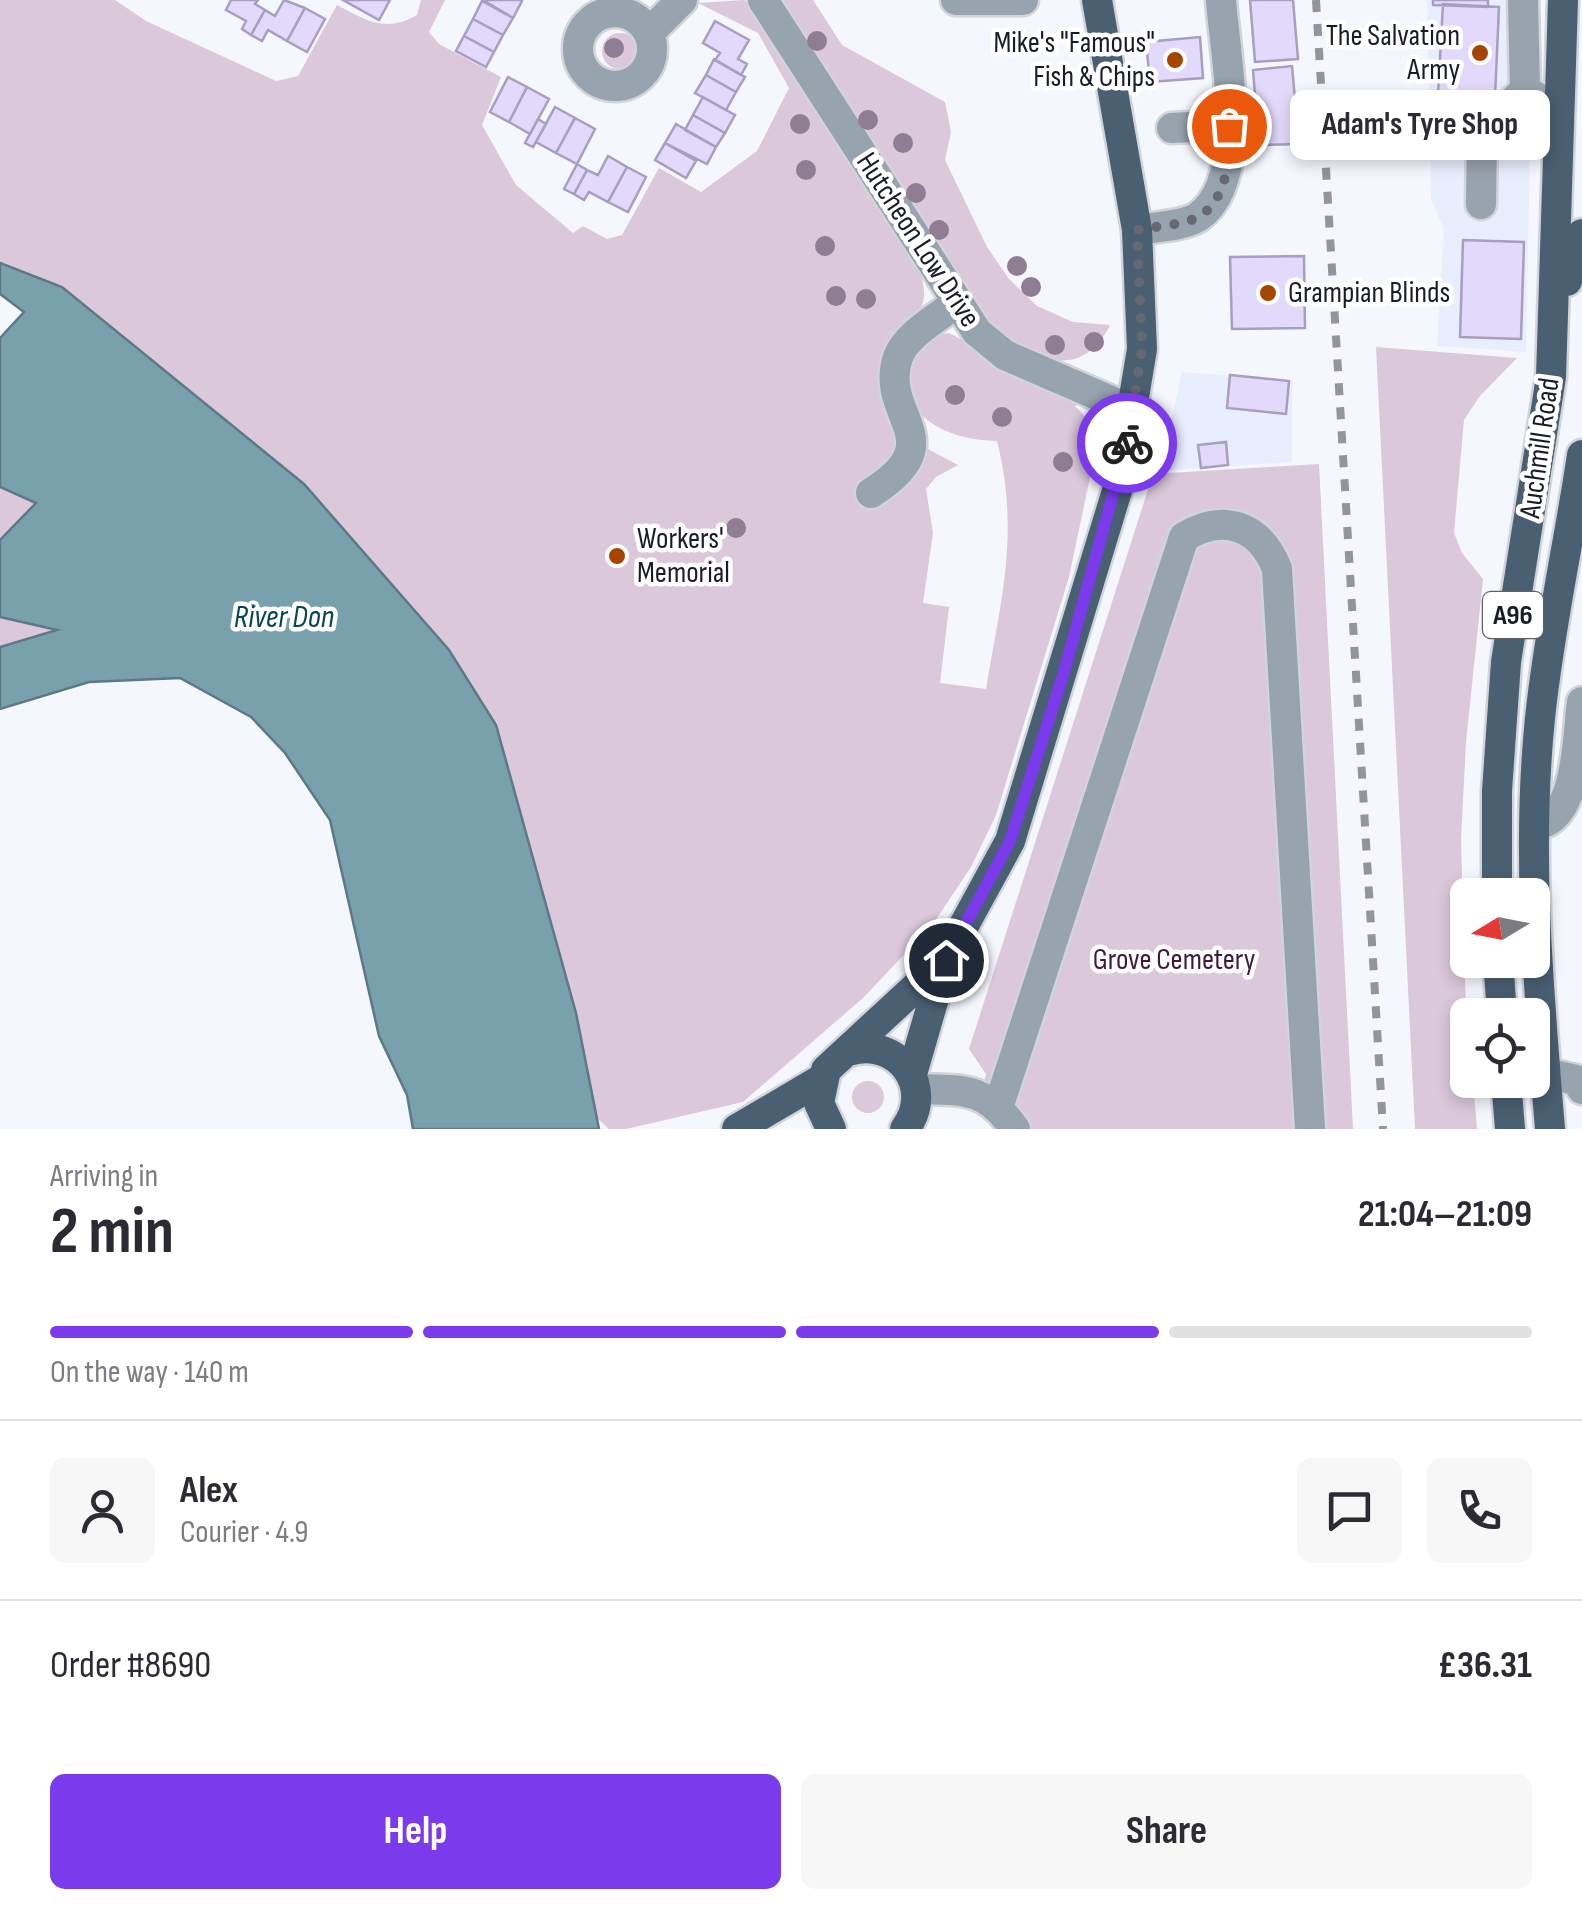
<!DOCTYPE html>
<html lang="en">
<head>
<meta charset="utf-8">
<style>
	body { margin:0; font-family:"Sofia Sans Condensed",sans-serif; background:#f7f7f7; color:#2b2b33; height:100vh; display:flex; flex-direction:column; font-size:38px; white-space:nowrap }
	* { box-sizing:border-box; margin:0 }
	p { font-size:32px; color:#7c7c81 }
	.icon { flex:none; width:55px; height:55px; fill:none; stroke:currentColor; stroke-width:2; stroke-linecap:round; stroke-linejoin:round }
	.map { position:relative; height:1129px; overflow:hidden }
	.drawer { display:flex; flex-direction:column; background:#fff; flex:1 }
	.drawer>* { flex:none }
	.needle { width:65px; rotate:260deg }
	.buttons { position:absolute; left:1450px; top:878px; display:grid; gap:20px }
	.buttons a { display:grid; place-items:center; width:100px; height:100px; border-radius:15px; background:#fff; box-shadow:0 5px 15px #0003; font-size:50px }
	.pin { position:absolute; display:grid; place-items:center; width:85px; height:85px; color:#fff; margin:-42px; border:5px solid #fff; border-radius:50%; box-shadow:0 2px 10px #0007 }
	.courier { position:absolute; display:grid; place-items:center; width:100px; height:100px; margin:-50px; border:8px solid #7c3aed; border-radius:50%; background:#fff; color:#222; box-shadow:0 2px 12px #0007 }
	.bubble { position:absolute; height:70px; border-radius:15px; background:#fff; box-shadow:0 5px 15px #0003; font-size:32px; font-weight:700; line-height:70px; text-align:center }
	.summary em { font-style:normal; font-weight:700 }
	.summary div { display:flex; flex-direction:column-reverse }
	.summary { display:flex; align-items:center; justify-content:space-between; height:170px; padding:0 50px }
	h1 { font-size:65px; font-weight:700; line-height:75px }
	.bar { display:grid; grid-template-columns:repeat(4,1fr); gap:15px 10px; align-content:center; height:120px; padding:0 50px }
	.bar i { height:12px; border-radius:8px; background:#e1e1e2 }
	.bar .selected { background:#7c3aed }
	.bar p { grid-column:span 4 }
	.line { display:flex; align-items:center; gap:25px; padding:0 50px; border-top:2px solid #e1e1e2 }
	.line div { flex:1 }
	.round { display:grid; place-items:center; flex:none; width:105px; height:105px; border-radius:15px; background:#f7f7f7 }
	.cta { display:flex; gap:20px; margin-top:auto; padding:20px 50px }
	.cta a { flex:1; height:115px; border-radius:15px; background:#7c3aed; color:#fff; font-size:40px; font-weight:700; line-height:115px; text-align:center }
	.cta a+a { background:#f7f7f7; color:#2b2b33 }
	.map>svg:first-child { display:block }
	.built { fill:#e9eeff }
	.green { fill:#dbc8db }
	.water { fill:#79a1ad; stroke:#5c7985; stroke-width:2.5 }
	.building { fill:#e3d9fb; stroke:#a89ebf; stroke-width:2.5 }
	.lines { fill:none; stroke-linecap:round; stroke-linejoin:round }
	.minor-casing { stroke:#d2d4dc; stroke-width:35 }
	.major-casing { stroke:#d2d4dc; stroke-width:35 }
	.minor { stroke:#97a3ae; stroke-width:30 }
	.major { stroke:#495f72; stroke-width:30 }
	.rail { stroke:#92949e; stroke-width:8; stroke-dasharray:12 12; stroke-linecap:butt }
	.tree { fill:#8f7d94 }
	.done { stroke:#666973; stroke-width:10; stroke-dasharray:0 18 }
	.route { stroke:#7c3aed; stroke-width:12 }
	.poi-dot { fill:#a64500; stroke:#fff; stroke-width:4 }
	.labels { text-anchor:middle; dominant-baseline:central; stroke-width:9; stroke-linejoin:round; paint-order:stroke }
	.shield { fill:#fff; stroke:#5e6068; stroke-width:2.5 }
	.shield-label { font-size:28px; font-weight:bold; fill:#191c28 }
	.poi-label { font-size:30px; fill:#191c28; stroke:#fff; text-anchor:end }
	.street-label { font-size:30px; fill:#191c28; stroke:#fff }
	.park-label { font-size:30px; fill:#3c193d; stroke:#fff }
	.water-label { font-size:32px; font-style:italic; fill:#084553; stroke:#fff }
</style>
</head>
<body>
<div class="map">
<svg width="1582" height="1129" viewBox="0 0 1582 1129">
	<rect width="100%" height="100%" fill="#f5f7fe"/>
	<path class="built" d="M1427,0h106l-7,352 -89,-6 7,-117 -13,-29z
		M1182,372l110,8v82l-132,9z"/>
	<path class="green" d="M0,0h115l31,21 130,60 22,-5 39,-71c30,16 49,28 80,10l4,-15h24l-16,32 10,12 62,33 -19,48 34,60 57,48 10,-7 24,13 15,-4 37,-67 42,24 56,-41 32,-63 -31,-55 -60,-30 46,-3 24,26 153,250c6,21 4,30 -11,46l-13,131 -33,34 8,21 37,-24 17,-36 32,17 -22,12 -10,12 7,44 -10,70 26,4 -9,76 46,6c15,-90 34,-156 11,-248 -32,0 -81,-13 -89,-51 -2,-11 2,-27 3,-39l23,-16 15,-2 131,68 -5,5 14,15 8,23 -28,133 -73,238 -25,52 -38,57 -70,74 -120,104 -117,27h-17l-12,-11 -21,-105 -80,-288 -47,-75 -145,-166 -242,-197 -62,-24z
		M779,0h34l29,45 103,57 6,30 -6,28 42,87 22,32 28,27 36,16 37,3c-37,75 -110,14 -147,-27z
		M602 51a18 18 0 1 1 36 0a18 18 0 1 1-36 0Z
		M1376,347l141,11 -38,39 -15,23 -10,113 8,20 21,26 -17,163 -5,97 7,241h5l4,49h-62z
		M1319,464l34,665h-351l-22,-24 6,-31 -17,-25 184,-575z
		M0,487l37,16 -37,37z
		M0,617l59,13 -59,17z
		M852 1097a16 16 0 1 1 32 0a16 16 0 1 1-32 0Z"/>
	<path class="water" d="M0,263l62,24 242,197 145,166 47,75 80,288 23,116h-186l-6,-34 -28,-59 -49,-216 -45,-67 -34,-36 -71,-39 -91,4 -89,27v-62l57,-17 -57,-13v-77l36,-37 -36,-16v-149l24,-26 -24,-18z"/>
	<path class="building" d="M231,0h27l-3,4 10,6 -14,25 -9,-6 4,-8 -20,-11z
		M284,0l21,8 -18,33 -19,-11 -6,11 -11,-6 14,-25 10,6z
		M343,0h47l-11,20z
		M483,0h38l1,1 -9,17z
		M1250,0h43l5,59 -43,3z
		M1433,0h55v7l-55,-2z
		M482,1l31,17 -10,17 -30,-16z
		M1443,4l56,3 -4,90 -57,-3z
		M305,8l20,11 -18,33 -20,-11z
		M473,19l30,16 -9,17 -30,-16z
		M715,21l34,19 -11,19 9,5 -6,11 -26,-15 5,-7 -17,-10z
		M464,36l30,16 -8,15 -30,-16z
		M1200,37l3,41 -53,4 -4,-40z
		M714,59l31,18 -9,15 -30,-17z
		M1292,66l7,78 -40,1 -6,-75z
		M706,75l30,17 -10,18 -31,-17z
		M508,77l19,10 -18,35 -19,-10z
		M527,87l22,12 -19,35 -21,-12z
		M703,97l32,18 -10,18 -32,-18z
		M555,107l20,11 -19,35 -20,-11z
		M693,115l32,18 -9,14 -31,-17z
		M575,118l20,11 -18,35 -21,-11z
		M538,119l8,5 -13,23 -8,-4z
		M676,124l40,23 -9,17 -42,-21z
		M665,143l31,18 -10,17 -31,-18z
		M608,156l19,11 -19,35 -19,-10 -5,8 -10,-6 13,-24 11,5z
		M577,164l10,6 -13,24 -10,-5z
		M627,167l19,10 -18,35 -20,-10z
		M1463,240l61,2 -3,97 -61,-2z
		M1304,256l1,72 -73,1 -2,-72z
		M1230,375l59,6 -3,33 -59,-6z
		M1226,442l2,23 -27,3 -3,-23z"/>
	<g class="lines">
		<g class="minor-casing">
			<path id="minor" d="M763,0l214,332 28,23 129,56
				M956,0h67
				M1523,0l2,90 13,8
				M578 49a37 37 0 1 1 74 0a37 37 0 1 1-74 0Z
				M649,33l33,-33
				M1172,128l57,-3
				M1481,204l1,-72 43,-42
				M1137,230c17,-3 47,-4 61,-13 53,-37 27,-160 23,-217
				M871,493c84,-53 7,-76 27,-136 8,-22 39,-39 57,-53
				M1535,825c44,-5 42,-88 47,-123
				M1545,1073l31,7 6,9
				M917,1089c47,1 69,-2 98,40
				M999,1105l185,-568c39,-24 76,-12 93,32l33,560"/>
		</g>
		<g class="major-casing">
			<path id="major" d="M1567,281l15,-47
				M1497,895v-104l9,-129 45,-285 12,-377
				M1498,960l4,55
				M849,1051c49,-15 87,37 56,78
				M912,1074l33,-114
				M1506,1080l4,49
				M737,1129l85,-50
				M831,1129l-12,-26 7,-33 119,-110 65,-119 110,-360 22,-132 -5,-119 -40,-230
				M1550,1129c-11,-135 -24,-275 -10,-411 9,-88 29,-175 42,-263"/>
		</g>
		<use href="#minor" class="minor"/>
		<use href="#major" class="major"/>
		<path class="rail" d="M1316,0l67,1129"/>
	</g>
	<g class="tree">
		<circle cx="817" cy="41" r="10"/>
		<circle cx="614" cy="48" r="10"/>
		<circle cx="868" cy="120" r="10"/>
		<circle cx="800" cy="124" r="10"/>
		<circle cx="903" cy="143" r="10"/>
		<circle cx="806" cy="170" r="10"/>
		<circle cx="916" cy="193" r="10"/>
		<circle cx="939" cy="230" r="10"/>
		<circle cx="825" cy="246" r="10"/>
		<circle cx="1017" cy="266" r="10"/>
		<circle cx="1031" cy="287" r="10"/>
		<circle cx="836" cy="296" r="10"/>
		<circle cx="866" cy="299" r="10"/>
		<circle cx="1094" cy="342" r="10"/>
		<circle cx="1055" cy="345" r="10"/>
		<circle cx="955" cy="395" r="10"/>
		<circle cx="1002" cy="417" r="10"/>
		<circle cx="1063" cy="462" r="10"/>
		<circle cx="736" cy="528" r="10"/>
	</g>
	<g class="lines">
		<path class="done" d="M1127,443l15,-94 -5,-119c18,-4 40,-4 57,-11 33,-14 37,-62 35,-93"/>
		<path class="route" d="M946,960l64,-119 54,-169 63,-229"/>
	</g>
	<g class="poi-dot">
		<circle cx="1480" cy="53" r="10"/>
		<circle cx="1175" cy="60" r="10"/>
		<circle cx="1268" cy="293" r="10"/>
		<circle cx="617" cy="556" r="10"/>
	</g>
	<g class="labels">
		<rect class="shield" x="1483" y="592" width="60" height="46" rx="8"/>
		<g class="shield-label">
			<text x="1513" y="615">A96</text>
		</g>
		<g class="poi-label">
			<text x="1460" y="36">The Salvation<tspan x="1460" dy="34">Army</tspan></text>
			<text x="1155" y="43">Mike's "Famous"<tspan x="1155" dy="34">Fish &amp; Chips</tspan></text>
			<text x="1288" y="293" text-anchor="start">Grampian Blinds</text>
			<text x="637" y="539" text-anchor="start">Workers'<tspan x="637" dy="34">Memorial</tspan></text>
		</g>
		<g class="street-label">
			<text transform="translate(918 240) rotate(57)">Hutcheon Low Drive</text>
			<text transform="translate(1540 448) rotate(-82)">Auchmill Road</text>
		</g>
		<g class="park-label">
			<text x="1174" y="960">Grove Cemetery</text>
		</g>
		<g class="water-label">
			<text x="284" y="617">River Don</text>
		</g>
	</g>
</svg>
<div class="buttons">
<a><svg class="needle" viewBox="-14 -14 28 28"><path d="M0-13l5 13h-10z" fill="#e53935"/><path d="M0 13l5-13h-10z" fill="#7c7c81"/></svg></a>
<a><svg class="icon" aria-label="locate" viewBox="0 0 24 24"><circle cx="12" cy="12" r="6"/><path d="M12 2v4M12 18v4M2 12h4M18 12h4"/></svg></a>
</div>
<div class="pin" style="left:1229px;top:126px;background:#ea580c"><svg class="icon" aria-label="bag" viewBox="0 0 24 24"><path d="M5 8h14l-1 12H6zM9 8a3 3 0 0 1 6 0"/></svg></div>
<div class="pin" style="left:946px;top:960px;background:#1f2937"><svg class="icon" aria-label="home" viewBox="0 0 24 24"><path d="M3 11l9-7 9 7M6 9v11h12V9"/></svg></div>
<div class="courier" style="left:1127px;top:443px"><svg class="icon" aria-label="bike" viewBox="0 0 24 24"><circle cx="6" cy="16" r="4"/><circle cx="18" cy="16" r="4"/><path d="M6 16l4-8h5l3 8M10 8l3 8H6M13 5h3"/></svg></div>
<div class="bubble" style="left:1290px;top:90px;width:260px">Adam's Tyre Shop</div>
</div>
<section class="drawer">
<div class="summary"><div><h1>2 min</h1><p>Arriving in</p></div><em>21:04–21:09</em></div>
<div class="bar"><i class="selected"></i><i class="selected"></i><i class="selected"></i><i></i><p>On the way · 140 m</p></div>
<div class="line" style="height:180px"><a class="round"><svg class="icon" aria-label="person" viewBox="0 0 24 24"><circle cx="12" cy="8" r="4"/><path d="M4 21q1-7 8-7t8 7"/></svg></a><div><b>Alex</b><p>Courier · 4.9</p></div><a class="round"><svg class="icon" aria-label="chat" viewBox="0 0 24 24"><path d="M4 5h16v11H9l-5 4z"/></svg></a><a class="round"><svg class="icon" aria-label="phone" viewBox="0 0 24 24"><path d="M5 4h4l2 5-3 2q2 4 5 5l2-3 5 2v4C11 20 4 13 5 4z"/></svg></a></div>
<div class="line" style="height:130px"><div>Order #8690</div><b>£36.31</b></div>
<div class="cta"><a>Help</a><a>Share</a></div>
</section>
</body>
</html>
